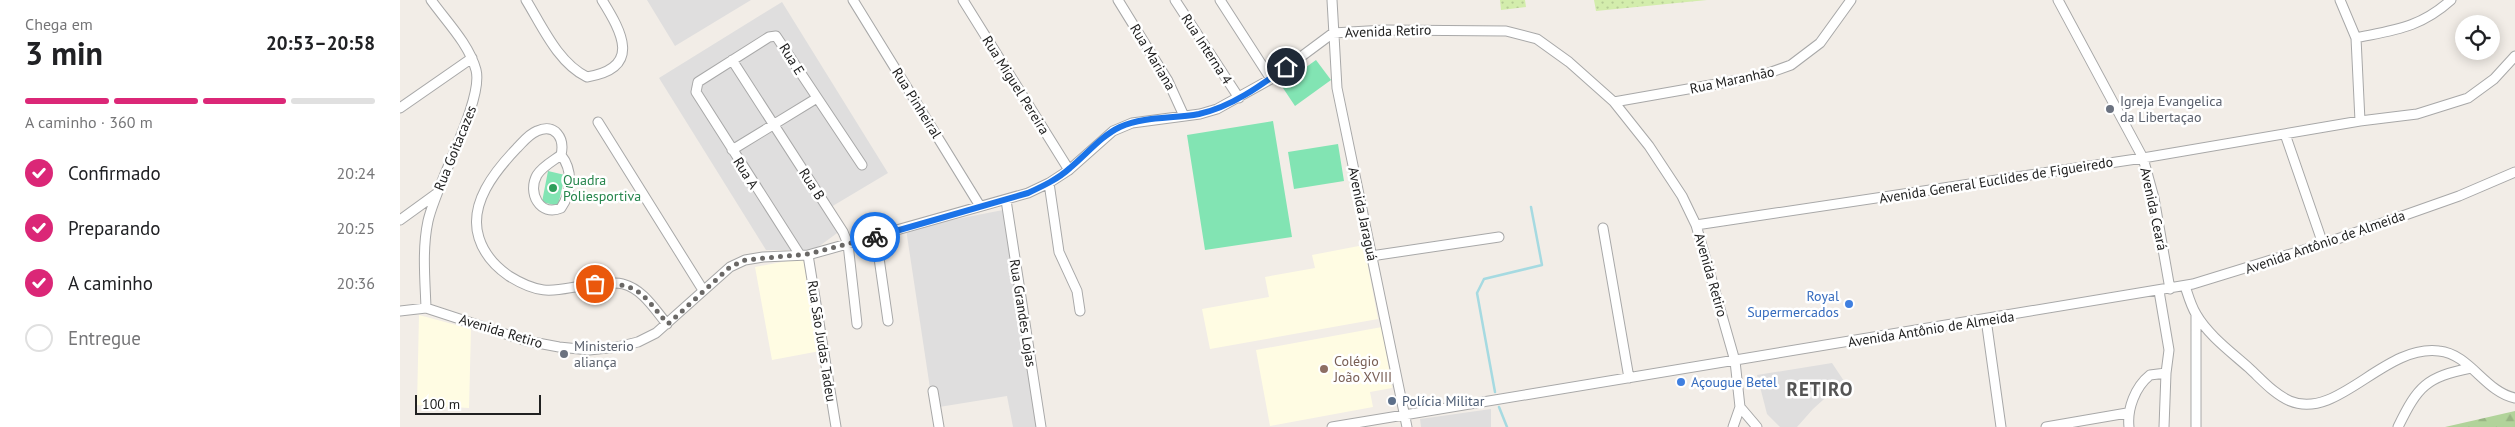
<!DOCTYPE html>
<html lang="pt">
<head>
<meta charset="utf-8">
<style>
	body { margin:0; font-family:"PT Sans",sans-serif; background:#f2f2f2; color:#202124; height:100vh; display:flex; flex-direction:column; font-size:19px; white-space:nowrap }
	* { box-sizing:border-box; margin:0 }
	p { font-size:16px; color:#757577 }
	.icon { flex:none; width:28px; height:28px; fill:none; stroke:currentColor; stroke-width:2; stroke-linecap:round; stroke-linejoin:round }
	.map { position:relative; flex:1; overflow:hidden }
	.drawer { display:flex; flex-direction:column; background:#fff; width:400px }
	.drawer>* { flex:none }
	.controls { position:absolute; left:2055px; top:15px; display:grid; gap:10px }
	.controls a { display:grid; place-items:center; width:45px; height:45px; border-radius:50%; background:#fff; box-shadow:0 2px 12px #0003; font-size:25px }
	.scale { position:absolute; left:15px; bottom:12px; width:126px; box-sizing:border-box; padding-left:5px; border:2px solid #212121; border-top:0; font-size:14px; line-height:18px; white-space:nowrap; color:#212121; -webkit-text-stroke:4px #fff; paint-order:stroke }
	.pin { position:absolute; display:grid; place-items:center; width:42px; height:42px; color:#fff; margin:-21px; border:2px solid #fff; border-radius:50%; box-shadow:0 1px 5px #0007 }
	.courier { position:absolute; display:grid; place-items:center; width:50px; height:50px; margin:-25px; border:4px solid #1a73e8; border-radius:50%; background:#fff; color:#222; box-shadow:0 1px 6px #0007 }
	.head em { font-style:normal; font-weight:600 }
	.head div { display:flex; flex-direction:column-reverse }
	.head { display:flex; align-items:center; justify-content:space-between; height:85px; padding:0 25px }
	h1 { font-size:32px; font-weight:600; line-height:38px }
	.bar { display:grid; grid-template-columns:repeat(4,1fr); gap:8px 5px; align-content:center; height:60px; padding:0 25px }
	.bar i { height:6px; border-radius:4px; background:#e0e0e0 }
	.bar .on { background:#db2777 }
	.bar p { grid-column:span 4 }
	ol { padding:0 25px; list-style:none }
	li { display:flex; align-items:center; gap:15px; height:55px }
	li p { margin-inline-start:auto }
	li .icon { padding:5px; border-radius:50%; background:#db2777; color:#fff; stroke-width:4 }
	li:last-child { color:#757577 }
	li i { width:28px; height:28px; border:2px solid #e0e0e0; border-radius:50% }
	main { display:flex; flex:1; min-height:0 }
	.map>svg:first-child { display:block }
	.residential { fill:#dfdede }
	.education { fill:#fffce3 }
	.grass { fill:url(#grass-dots) }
	.forest { fill:url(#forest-firs) }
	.pitch { fill:#82e4b3 }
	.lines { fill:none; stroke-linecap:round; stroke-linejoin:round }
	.stream { stroke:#a6dae1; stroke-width:2.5 }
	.minor-casing { stroke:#a8a8a8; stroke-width:11 }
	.minor { stroke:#fff; stroke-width:9 }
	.done { stroke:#6a6866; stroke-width:5; stroke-dasharray:0 9 }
	.route { stroke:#1a73e8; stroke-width:6 }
	.worship-dot { fill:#6b7280; stroke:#fff; stroke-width:2 }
	.leisure-dot { fill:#2e9e5b; stroke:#fff; stroke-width:2 }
	.shop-dot { fill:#3f7fe0; stroke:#fff; stroke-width:2 }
	.education-dot { fill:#8d6e63; stroke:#fff; stroke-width:2 }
	.service-dot { fill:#5c6f8a; stroke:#fff; stroke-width:2 }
	.labels { text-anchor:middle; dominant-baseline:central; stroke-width:5; stroke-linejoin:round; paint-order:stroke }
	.street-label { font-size:14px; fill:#212121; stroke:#fff }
	.worship-label { font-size:14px; fill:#5b616d; stroke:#fff; text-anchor:start }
	.leisure-label { font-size:14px; fill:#27864d; stroke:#fff; text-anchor:start }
	.shop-label { font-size:14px; fill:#366cbe; stroke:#fff; text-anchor:end }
	.education-label { font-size:14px; fill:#785e54; stroke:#fff; text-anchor:start }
	.service-label { font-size:14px; fill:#4e5e75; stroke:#fff; text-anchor:start }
	.district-label { font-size:19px; font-weight:bold; letter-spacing:1px; fill:#545454; stroke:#fff }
</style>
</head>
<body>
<main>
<section class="drawer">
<div class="head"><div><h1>3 min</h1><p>Chega em</p></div><em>20:53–20:58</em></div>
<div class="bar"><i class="on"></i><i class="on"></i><i class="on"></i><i></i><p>A caminho · 360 m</p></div>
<ol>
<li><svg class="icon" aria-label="check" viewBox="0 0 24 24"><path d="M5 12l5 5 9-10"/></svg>Confirmado<p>20:24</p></li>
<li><svg class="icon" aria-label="check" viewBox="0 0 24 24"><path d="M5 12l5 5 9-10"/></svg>Preparando<p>20:25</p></li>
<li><svg class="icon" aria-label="check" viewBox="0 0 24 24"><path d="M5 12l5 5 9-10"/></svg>A caminho<p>20:36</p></li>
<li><i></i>Entregue</li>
</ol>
</section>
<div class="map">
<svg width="2115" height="427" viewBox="0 0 2115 427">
	<defs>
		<pattern id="grass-dots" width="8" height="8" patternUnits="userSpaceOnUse" patternTransform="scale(1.25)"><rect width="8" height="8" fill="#d3edac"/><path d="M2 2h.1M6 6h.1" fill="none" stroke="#b5cb94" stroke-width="1.8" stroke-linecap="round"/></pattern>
		<pattern id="forest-firs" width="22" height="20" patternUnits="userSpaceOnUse" patternTransform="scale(1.25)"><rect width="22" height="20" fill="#b1d39a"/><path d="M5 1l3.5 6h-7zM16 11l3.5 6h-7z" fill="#98b584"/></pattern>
	</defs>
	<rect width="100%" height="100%" fill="#f2ede7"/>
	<path class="residential" d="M247,0h104l-76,46z
		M382,2l106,171 -57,34 13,21 -30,22h-48l-107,-172z
		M603,210l35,217h-25l-6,-31 -74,12 -27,-179z
		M1432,363l12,18 -31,28 -16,18h-17l-13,-13 -10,-39z
		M1091,409v18h-70l-1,-8z"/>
	<path class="education" d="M964,245l14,74 -168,30 -8,-40 67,-12 -4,-20 50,-9 -3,-13z
		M403,258l17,93 -48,9 -17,-93z
		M19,315l52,14 -2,79 -52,-3z
		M982,327l10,61 -22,4 3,15 -103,19 -14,-76z"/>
	<path class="grass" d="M1100,0h25l1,7 -25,3z
		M1194,0h113l-111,11z"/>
	<path class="forest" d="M2115,411v16h-70z"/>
	<path class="pitch" d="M916,60l15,20 -36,26 -14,-21z
		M873,121l19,116 -87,13 -18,-115z
		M938,144l6,37 -50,8 -6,-37z
		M148,171l17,4 -7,31 -16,-4z"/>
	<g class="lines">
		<path class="stream" d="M1095,392l-18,-99 7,-14 58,-14 -11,-58
			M1099,407l8,20"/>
		<g class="minor-casing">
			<path id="minor" d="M126,0c16,26 32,63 61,77 55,-9 35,-45 15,-77
				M453,0l127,206
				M563,0l106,170
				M718,0l50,81 16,35
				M775,0l64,98
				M820,0l51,79
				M932,0l5,88 70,339
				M1658,0l85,158 11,40 16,91
				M1940,0l16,38 4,83
				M1956,38c38,-8 64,-10 95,-38
				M332,60l111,172 5,12 9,80
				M1214,102l125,-22 27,-6 25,-9 29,-22 31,-43
				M0,108l72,-50
				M198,122l105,168
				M1885,134l38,110
				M332,150l85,-52
				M161,155c4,-17 -6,-32 -24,-24 -8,3 -14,11 -20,17 -22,23 -49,56 -38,90 5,16 17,29 30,38 40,25 51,10 91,8 8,-1 16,-2 23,0 20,5 32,26 44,40
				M161,155c12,15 11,37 0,53 -21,9 -34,-15 -24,-33 6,-9 16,-14 24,-20z
				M649,183l10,69 18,39 3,20
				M606,200l35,227
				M0,220l36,-26
				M1296,225l447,-67 217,-37 57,-7 51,-16 26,-19 21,-23
				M1203,228l26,150
				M476,237l12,84
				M400,255l-104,-163 2,-10 71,-45 7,-1 86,129
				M408,255l28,172
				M971,256l128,-19
				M1785,286c3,9 6,20 11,28 12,21 35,38 53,54 13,12 25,26 41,33 48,20 94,-57 149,-50 31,3 46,41 76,47
				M1759,291l10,59 -3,23 -2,54
				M26,308c-1,-29 -4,-59 2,-87 8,-37 56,-121 48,-151 -7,-26 -30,-49 -45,-70
				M0,311l26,-3 101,33 32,6 30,3 28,-3 21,-5 18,-9 74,-66 15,-7 18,-3 45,-2 220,-62 21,-10 20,-13 44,-39 19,-8 68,-9 17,-5 54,-30 62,-46 52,-3 121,1 31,8 32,23 45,40 35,44 33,50 14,29 39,136 5,46 -7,20
				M1796,314v113
				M1586,319l15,108
				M533,391l6,36
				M1340,407l17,20
				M932,427l861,-143 130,-40 136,-48 56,-24
				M1646,427l81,-14
				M1729,427c-2,-18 6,-40 21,-52l16,-2
				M1998,427c20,-41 28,-50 73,-59"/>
		</g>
		<use href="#minor" class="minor"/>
	</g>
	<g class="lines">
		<path class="done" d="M195,284c44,-2 46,9 73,40l62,-57 15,-7 63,-6 67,-17"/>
		<path class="route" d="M475,237l153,-44c15,-7 30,-14 42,-25 17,-14 31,-32 50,-41 25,-11 53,-8 79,-13 32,-7 61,-28 87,-47"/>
	</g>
	<g class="worship-dot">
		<circle cx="1710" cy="109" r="5"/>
		<circle cx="164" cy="354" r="5"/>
	</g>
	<circle class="leisure-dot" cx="153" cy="188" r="5"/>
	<g class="shop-dot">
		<circle cx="1449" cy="304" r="5"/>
		<circle cx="1281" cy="382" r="5"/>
	</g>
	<circle class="education-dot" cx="924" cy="369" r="5"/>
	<circle class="service-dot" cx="992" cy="401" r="5"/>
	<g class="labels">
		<g class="street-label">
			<text transform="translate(988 31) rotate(-2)">Avenida Retiro</text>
			<text transform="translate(807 49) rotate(57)">Rua Interna 4</text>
			<text transform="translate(753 57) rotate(59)">Rua Mariana</text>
			<text transform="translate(392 59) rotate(58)">Rua E</text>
			<text transform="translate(1332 80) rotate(-12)">Rua Maranhão</text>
			<text transform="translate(616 85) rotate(58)">Rua Miguel Pereira</text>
			<text transform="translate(517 103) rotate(58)">Rua Pinheiral</text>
			<text transform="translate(55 148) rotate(-68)">Rua Goitacazes</text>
			<text transform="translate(346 173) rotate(58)">Rua A</text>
			<text transform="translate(1596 180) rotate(-9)">Avenida General Euclides de Figueiredo</text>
			<text transform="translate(412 184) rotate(57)">Rua B</text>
			<text transform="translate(1754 209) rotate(78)">Avenida Ceará</text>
			<text transform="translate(963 214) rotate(78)">Avenida Jaraguá</text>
			<text transform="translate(1925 242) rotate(-19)">Avenida Antônio de Almeida</text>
			<text transform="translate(1311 275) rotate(74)">Avenida Retiro</text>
			<text transform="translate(623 313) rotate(81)">Rua Grandes Lojas</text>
			<text transform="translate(1531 329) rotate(-9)">Avenida Antônio de Almeida</text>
			<text transform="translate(101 331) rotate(17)">Avenida Retiro</text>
			<text transform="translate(422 341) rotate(81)">Rua São Judas Tadeu</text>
		</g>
		<g class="worship-label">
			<text x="1720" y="101">Igreja Evangelica<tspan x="1720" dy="16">da Libertaçao</tspan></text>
			<text x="174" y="346">Ministerio<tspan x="174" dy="16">aliança</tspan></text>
		</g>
		<g class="leisure-label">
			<text x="163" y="180">Quadra<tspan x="163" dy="16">Poliesportiva</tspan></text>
		</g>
		<g class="shop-label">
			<text x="1439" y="296">Royal<tspan x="1439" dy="16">Supermercados</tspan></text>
			<text x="1291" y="382" text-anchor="start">Açougue Betel</text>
		</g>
		<g class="education-label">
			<text x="934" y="361">Colégio<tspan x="934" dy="16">João XVIII</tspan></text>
		</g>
		<g class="service-label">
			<text x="1002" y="401">Polícia Militar</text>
		</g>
		<g class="district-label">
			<text x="1420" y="389">RETIRO</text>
		</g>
	</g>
</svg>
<div class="controls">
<a><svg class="icon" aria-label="locate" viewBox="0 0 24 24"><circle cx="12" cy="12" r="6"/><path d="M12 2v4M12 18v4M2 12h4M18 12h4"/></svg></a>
</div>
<div class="scale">100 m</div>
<div class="pin" style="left:195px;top:284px;background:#ea580c"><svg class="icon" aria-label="bag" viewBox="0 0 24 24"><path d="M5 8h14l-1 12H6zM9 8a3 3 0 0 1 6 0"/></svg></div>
<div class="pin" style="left:886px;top:67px;background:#1f2937"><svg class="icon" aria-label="home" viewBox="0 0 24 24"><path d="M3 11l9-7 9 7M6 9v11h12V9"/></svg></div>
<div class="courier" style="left:475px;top:237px"><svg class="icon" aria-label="bike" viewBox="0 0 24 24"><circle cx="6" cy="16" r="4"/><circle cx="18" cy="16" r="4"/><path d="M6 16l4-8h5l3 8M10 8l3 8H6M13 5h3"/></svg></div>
</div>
</main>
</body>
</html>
